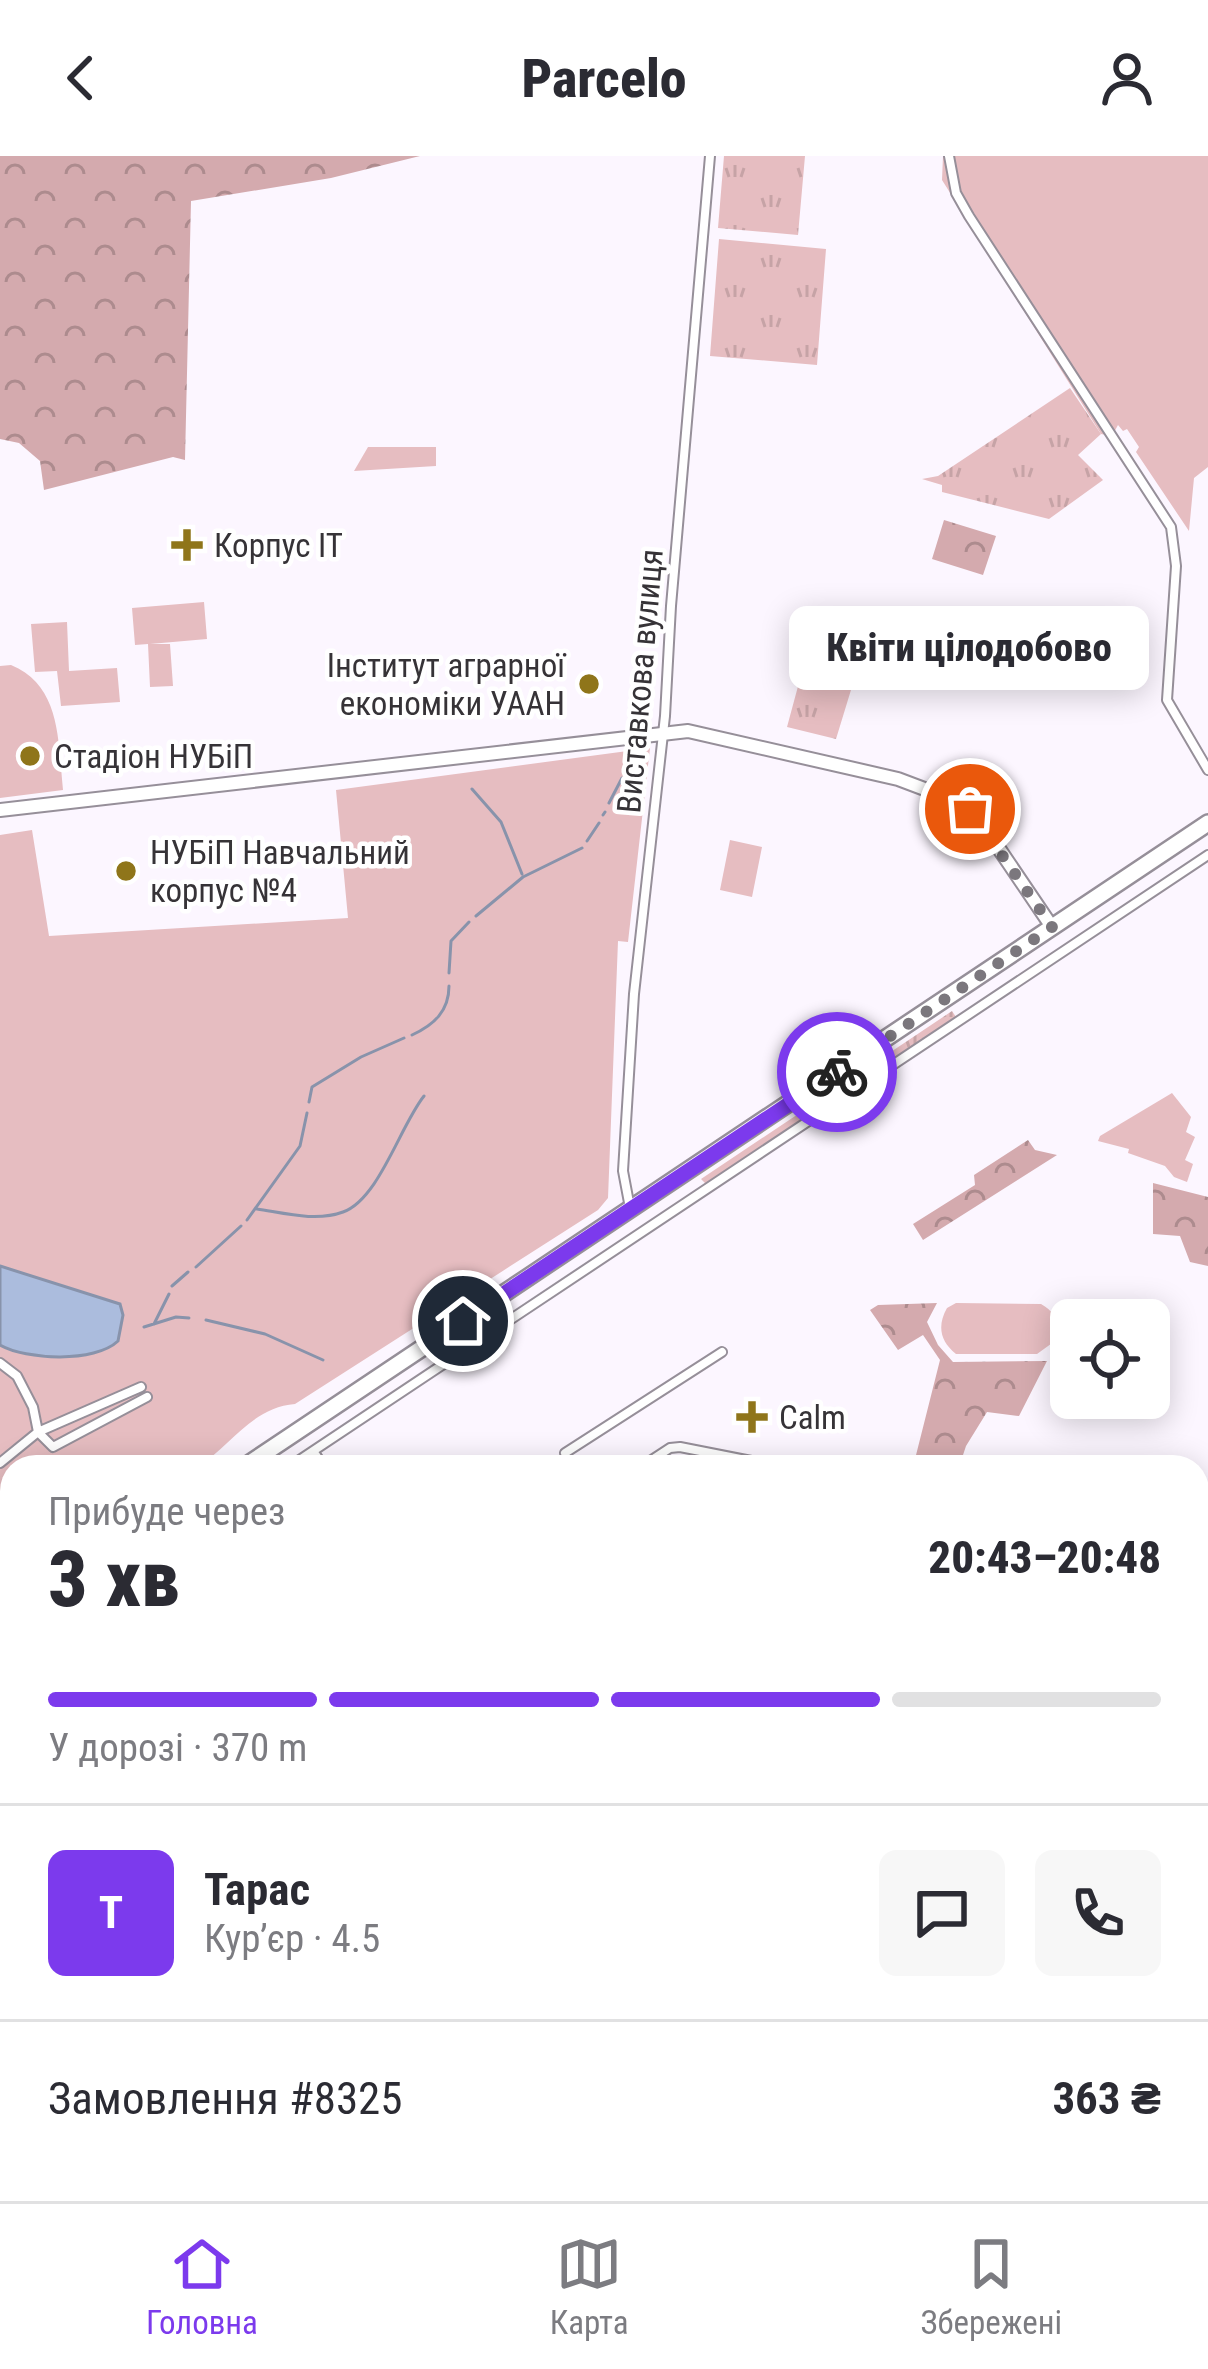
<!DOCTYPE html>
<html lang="uk">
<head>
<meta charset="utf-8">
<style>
	body { margin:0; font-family:"Roboto Condensed",sans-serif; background:#f7f7f7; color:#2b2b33; height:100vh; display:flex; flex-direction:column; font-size:45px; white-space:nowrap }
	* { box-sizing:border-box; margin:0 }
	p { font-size:39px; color:#7c7c81 }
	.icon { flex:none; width:66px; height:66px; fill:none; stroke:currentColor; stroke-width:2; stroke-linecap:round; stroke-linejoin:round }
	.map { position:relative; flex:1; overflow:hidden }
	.panel { position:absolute; left:0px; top:1299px; width:1209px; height:747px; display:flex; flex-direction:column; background:#fff; border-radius:36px 36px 0 0; box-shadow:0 6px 30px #0003 }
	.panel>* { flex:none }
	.tools { position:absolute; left:1050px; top:1143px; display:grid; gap:24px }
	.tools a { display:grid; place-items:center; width:120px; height:120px; border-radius:18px; background:#fff; box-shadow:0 6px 30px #0003; font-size:60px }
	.pin { position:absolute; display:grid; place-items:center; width:102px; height:102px; color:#fff; margin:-51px; border:6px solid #fff; border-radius:50%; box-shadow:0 3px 12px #0007 }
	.courier { position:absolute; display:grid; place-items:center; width:120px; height:120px; margin:-60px; border:9px solid #7c3aed; border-radius:50%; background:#fff; color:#222; box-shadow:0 3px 15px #0007 }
	.bubble { position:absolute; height:84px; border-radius:18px; background:#fff; box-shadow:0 6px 30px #0003; font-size:39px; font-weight:800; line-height:84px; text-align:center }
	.overview em { font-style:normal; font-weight:800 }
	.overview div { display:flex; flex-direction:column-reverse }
	.overview { display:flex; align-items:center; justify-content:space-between; height:204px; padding:0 48px }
	h1 { font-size:78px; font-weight:800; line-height:90px }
	.bar { display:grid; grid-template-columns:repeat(4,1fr); gap:18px 12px; align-content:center; height:144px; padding:0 48px }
	.bar i { height:15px; border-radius:9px; background:#e1e1e2 }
	.bar .active { background:#7c3aed }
	.bar p { grid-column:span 4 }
	.line { display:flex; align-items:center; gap:30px; padding:0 48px; border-top:3px solid #e1e1e2 }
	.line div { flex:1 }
	.round { display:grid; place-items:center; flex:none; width:126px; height:126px; border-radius:18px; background:#f7f7f7 }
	header { display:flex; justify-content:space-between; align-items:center; height:156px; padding:0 48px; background:#fff; font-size:54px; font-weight:800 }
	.menu { display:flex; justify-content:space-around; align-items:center; height:168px; border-top:3px solid #e1e1e2; background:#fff; font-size:33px; color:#7c7c81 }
	.menu a { display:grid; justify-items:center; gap:6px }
	.menu .active { color:#7c3aed }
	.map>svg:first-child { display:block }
	.grass { fill:url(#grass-tufts) }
	.forest { fill:url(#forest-crowns) }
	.green { fill:#e6bdc1 }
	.water { fill:#abbcdd; stroke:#8893ab; stroke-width:3 }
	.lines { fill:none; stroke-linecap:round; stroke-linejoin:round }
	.stream { stroke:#8893ab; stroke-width:3 }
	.street-casing { stroke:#968f99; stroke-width:12 }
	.secondary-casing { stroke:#968f99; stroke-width:16 }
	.highway-casing { stroke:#968f99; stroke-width:20 }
	.street { stroke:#fff; stroke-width:8 }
	.secondary { stroke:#fff; stroke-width:12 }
	.highway { stroke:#fff; stroke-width:15 }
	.done { stroke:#7b777d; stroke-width:12; stroke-dasharray:0 21.6 }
	.route { stroke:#7c3aed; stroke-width:15 }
	.poi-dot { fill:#8f751a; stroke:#fff; stroke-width:4.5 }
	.labels { text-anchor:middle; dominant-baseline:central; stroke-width:9; stroke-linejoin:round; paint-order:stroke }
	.poi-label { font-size:33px; fill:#363337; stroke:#fff; text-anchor:start }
	.street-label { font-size:33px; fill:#363337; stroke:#fff }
</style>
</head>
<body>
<header><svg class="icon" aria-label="back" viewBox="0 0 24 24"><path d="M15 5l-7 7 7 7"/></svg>Parcelo<svg class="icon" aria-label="person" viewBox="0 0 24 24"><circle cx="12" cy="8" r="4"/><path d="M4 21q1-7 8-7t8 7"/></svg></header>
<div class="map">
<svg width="1208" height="2045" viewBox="0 0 1208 2045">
	<defs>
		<pattern id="grass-tufts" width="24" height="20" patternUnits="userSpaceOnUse" patternTransform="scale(3)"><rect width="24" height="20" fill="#e6bdc1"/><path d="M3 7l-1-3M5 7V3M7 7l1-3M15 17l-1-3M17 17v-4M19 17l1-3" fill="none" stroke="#c6a3a6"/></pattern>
		<pattern id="forest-crowns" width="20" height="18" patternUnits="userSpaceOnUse" patternTransform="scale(3)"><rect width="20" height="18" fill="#d4aaae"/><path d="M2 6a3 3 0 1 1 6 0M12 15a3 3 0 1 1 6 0" fill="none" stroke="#ad8b8e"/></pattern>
	</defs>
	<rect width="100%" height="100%" fill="#fcf6ff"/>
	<path class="grass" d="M724,0h81l-7,79 -80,-7z
		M719,83l107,10 -9,116 -107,-9z
		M1070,232l31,46 -23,21 25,25 -54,39 -107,-27v-7l-20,-6 16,-3z
		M807,497l51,14 -22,72 -49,-12z
		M952,855l4,6 -250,167 -5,-5z"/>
	<path class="forest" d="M0,0h420l-89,22 -140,23 -6,259 -12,-3 -129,33 -4,-29 -21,-18 -19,-4z
		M944,364l52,16 -13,39 -51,-16z
		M1028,984l7,10 22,5 -134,85 -10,-16 62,-39 -1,-10z
		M1153,1027l55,14v69l-18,-4 -10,-26 -27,-2z
		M937,1147l-10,19 11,23 15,17 94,-1 -28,55 -32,-4 -21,34 -7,21h-46l27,-107 -17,-25 -25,15 -28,-40 8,-5z"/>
	<path class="green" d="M943,0h265v311l-14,11 -5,53 -53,-79 3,-5 -12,-18 -4,2 -5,-6 -6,11 -11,-2 -159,-254z
		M368,291h68v19l-82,5z
		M204,446l3,37 -57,5h20l3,42 -23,1 -2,-43 -13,1 -3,-37z
		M67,466l2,49 48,-3 3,34 -59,4 -4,-35 -22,1 -4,-48z
		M11,509c51,21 47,78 52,125l-63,8v-132z
		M650,592l-22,194 -10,-1 -10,257 -10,12 -303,194c-42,3 -64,41 -97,63h-186v122l-12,8v-762l32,-5 17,106 299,-18 -12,-128z
		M730,684l32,7 -10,50 -32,-7z
		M1172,937l19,24 -5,15 9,5 -10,23 8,4 -6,18 -13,-5 -9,-11 -37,-13 1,-4 -31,-8 2,-5z
		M956,1147l85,1c16,9 18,20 14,37l-18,13h-81c-16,-13 -19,-28 -9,-46z"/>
	<path class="water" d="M0,1110l120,38 3,11 -5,26c-23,22 -92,19 -118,4z"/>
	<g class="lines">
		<path class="stream" d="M472,633l29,33 21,52
			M609,647l13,-25
			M603,659l2,-3
			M587,685l12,-18
			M476,760l47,-39 59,-29
			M449,817l2,-32 18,-19
			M412,879c22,-10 37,-24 37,-49
			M309,946l3,-15 49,-30 43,-19
			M257,1053c27,4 59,13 86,3 36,-13 57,-86 81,-116
			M247,1064l53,-74 7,-33
			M196,1111l45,-41
			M172,1130l16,-14
			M206,1164l59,14 58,26
			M154,1168l15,-30
			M144,1171l32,-10 13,1"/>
		<g class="street-casing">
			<path id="street" d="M949,0l7,37 13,23 202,311 5,39 -9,134 41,70
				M630,1052l-7,-37 11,-177 31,-278 6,-110 39,-450
				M0,1207l17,13 16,31 5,25 15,15 94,-50
				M313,1295l11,16
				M565,1297l157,-101
				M0,1307l38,-31 103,-45
				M289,1311l919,-612
				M641,1311l29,-19 10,-1 102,20
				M0,1509l12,-14
				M0,1532l12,27
				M1197,1545l11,-3
				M0,1889l12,-4
				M139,2034l2,11
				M268,2034l3,11
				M384,2034l3,11
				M602,2034l4,11
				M712,2034l4,11"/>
		</g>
		<g class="secondary-casing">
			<path id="secondary" d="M0,654l688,-79 210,48 61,23 28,29 65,96
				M1197,1842l11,-11
				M1197,1873l11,9
				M1197,1996l11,-18
				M618,2045l41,-11
				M1166,2045l7,-11"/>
		</g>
		<g class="highway-casing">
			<path id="highway" d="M244,1311l964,-644
				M0,1472l12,-8"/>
		</g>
		<use href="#street" class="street"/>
		<use href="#secondary" class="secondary"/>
		<use href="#highway" class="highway"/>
	</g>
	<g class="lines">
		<path class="done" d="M837,916l215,-145 -82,-118"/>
		<path class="route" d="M463,1165l374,-249"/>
	</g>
	<g class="poi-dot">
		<path d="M181 371h12v12h12v12h-12v12h-12v-12h-12v-12h12z"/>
		<circle cx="589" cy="528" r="12"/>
		<circle cx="30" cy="600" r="12"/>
		<circle cx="126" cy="715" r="12"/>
		<path d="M746 1243h12v12h12v12h-12v12h-12v-12h-12v-12h12z"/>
	</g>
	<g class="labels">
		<g class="poi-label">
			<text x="214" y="389">Корпус ІТ</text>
			<text x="565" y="509" text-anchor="end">Інститут аграрної<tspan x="565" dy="38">економіки УААН</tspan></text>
			<text x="54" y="600">Стадіон НУБіП</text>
			<text x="150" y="696">НУБіП Навчальний<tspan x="150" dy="38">корпус №4</tspan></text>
			<text x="779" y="1261">Calm</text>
		</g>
		<g class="street-label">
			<text transform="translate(640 525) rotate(-85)">Виставкова вулиця</text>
		</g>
	</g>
</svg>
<div class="tools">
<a><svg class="icon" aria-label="locate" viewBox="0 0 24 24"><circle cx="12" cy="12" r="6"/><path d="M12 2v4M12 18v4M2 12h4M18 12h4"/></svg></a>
</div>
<div class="pin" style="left:970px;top:653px;background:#ea580c"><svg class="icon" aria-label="bag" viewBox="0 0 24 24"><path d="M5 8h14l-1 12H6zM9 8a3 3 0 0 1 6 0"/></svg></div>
<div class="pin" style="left:463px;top:1165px;background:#1f2937"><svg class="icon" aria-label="home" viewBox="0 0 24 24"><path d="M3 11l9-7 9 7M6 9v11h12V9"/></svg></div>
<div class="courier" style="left:837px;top:916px"><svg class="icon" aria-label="bike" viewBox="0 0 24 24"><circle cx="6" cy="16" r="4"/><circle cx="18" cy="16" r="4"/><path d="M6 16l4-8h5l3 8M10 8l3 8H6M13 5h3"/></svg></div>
<div class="bubble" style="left:789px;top:450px;width:360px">Квіти цілодобово</div>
<section class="panel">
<div class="overview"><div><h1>3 хв</h1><p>Прибуде через</p></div><em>20:43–20:48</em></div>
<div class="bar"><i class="active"></i><i class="active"></i><i class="active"></i><i></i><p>У дорозі · 370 m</p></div>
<div class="line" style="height:216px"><b class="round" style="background:#7c3aed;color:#fff">Т</b><div><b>Тарас</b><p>Кур’єр · 4.5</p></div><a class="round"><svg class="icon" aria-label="chat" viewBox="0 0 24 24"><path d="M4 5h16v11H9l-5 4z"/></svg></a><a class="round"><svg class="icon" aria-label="phone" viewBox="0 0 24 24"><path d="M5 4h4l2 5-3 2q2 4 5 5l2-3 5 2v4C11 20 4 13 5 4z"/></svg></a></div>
<div class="line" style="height:156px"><div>Замовлення #8325</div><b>363 ₴</b></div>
</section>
</div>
<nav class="menu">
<a class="active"><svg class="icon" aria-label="home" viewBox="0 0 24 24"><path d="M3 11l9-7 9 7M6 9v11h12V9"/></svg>Головна</a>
<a><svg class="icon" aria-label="map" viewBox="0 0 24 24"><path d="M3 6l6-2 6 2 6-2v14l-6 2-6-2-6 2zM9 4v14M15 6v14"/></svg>Карта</a>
<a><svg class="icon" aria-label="saved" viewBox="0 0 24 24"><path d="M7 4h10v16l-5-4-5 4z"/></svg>Збережені</a>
</nav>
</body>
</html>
